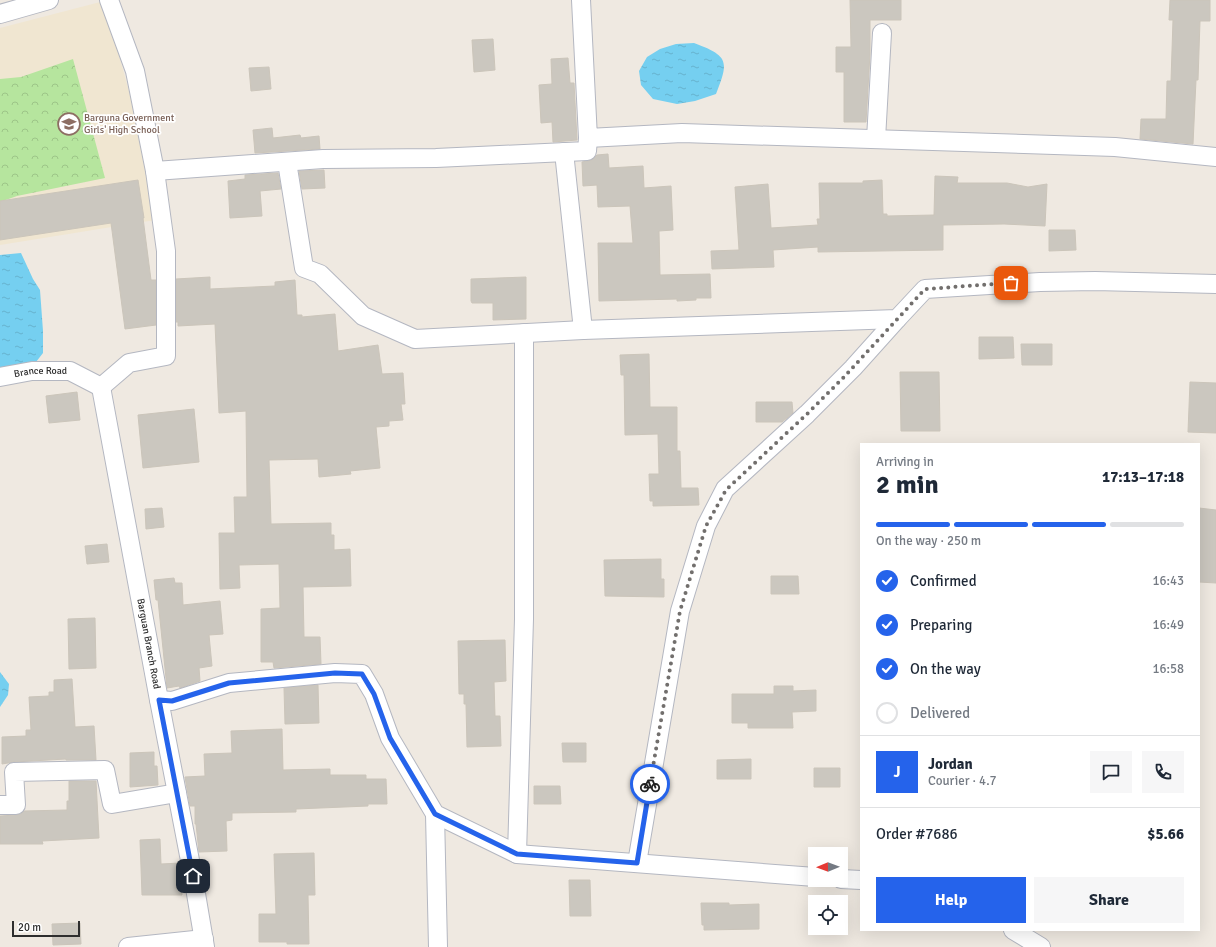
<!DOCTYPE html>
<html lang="en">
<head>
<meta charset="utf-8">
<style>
	body { margin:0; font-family:Signika,sans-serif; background:#f6f6f7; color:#1f2937; height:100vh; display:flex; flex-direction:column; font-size:15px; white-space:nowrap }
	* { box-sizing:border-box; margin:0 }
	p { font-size:13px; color:#747a83 }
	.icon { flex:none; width:22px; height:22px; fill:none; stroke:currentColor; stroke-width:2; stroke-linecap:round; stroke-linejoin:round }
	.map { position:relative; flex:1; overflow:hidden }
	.panel { position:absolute; left:860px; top:443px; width:340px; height:488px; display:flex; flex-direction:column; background:#fff; border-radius:0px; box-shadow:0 4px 16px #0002 }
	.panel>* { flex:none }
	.needle { width:26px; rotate:269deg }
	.tools { position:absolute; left:808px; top:847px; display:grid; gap:8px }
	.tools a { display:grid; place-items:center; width:40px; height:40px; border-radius:0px; background:#fff; box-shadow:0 4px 16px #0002; font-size:20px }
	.scale { position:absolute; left:12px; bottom:10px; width:68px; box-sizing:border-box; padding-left:4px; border:2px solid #2e2e2e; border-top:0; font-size:11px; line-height:14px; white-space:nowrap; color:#2e2e2e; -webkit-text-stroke:3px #fff; paint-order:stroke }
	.pin { position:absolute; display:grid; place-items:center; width:34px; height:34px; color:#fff; margin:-17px; border-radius:8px; box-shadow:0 2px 6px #0006 }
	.courier { position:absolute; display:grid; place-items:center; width:40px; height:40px; margin:-20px; border:3px solid #2563eb; border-radius:50%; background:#fff; color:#222; box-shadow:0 1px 5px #0007 }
	.summary em { font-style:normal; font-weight:800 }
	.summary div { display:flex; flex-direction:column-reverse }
	.summary { display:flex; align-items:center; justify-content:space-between; height:68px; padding:0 16px }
	h1 { font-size:26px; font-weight:800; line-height:30px }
	.bar { display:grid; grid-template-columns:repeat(4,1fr); gap:6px 4px; align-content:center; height:48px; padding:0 16px }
	.bar i { height:5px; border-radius:3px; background:#e0e1e3 }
	.bar .current { background:#2563eb }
	.bar p { grid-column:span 4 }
	.line { display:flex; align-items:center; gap:10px; padding:0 16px; border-top:1px solid #e0e1e3 }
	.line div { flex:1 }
	.round { display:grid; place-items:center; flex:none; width:42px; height:42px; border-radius:0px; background:#f6f6f7 }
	ol { padding:0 16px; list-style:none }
	li { display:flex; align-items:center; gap:12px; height:44px }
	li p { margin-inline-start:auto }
	li .icon { padding:4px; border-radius:50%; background:#2563eb; color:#fff; stroke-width:4 }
	li:last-child { color:#747a83 }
	li i { width:22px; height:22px; border:2px solid #e0e1e3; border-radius:50% }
	.cta { display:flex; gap:8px; margin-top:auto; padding:8px 16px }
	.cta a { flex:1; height:46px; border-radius:0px; background:#2563eb; color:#fff; font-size:16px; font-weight:800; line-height:46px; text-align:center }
	.cta a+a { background:#f6f6f7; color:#1f2937 }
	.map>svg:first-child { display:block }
	.education { fill:#f0e6d1 }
	.park { fill:url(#park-crowns) }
	.water { fill:url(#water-ripples) }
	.building { fill:#cbc7bf; stroke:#cbc5ba }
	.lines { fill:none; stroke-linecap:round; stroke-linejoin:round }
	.street-casing { stroke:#b4b7c1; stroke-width:20 }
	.street { stroke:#fff; stroke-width:18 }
	.done { stroke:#726f6d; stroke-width:4; stroke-dasharray:0 7.2 }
	.route { stroke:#2563eb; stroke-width:5 }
	.labels { text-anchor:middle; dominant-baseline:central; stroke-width:3.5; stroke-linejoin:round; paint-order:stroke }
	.education-label { font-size:10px; fill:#785e54; stroke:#fff; text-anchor:start }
	.street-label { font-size:10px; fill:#2e2e2e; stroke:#fff }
</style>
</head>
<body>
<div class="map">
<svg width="1216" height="947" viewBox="0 0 1216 947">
	<defs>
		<pattern id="park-crowns" width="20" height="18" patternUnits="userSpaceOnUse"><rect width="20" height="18" fill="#b6e59e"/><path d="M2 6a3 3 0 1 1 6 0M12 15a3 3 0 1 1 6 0" fill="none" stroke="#9dc588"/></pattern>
		<pattern id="water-ripples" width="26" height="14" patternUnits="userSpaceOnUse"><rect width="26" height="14" fill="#75cff0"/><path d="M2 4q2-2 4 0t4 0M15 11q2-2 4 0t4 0" fill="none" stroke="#66b2ce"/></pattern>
	</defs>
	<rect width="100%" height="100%" fill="#efe9e1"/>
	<path class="education" d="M104,1l61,221 -16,-1 -149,24v-217z"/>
	<path class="park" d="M73,59l32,119 -88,18 -17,6v-123l21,-2z"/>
	<path class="water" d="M694,43c35,13 35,18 22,51l-21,7 -18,3 -24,-5 -12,-14 -2,-14 8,-14 13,-8 16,-5z
		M21,253l12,26 7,11 3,41v22l-7,9 -36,7v-114z
		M0,672l9,12 -1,11 -8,12z"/>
	<path class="building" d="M850,0h51v20h-31v34l-4,68h-22v-50h-8v-25h15z
		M1170,0h40v21h-10l-2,59h-2l-3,64 -53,-5 1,-20h25l1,-38h4l2,-61h-4z
		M493,39l2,31 -21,2 -2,-32z
		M568,58l2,25h4l3,57 -24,2 -1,-20 -11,1 -2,-38 13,-1 -1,-25z
		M269,67l2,22 -20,2 -2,-23z
		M272,128l1,10 27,-3 1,3 18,-2 1,13 -65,4 -2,-23z
		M608,154l1,14 34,-2 1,22 27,-2 2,44 -14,1 1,44 50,-1 1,24h-15v2l-19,1v-2l-78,2 -1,-58h35l-3,-37 -32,1 -1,-22 -14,1 -1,-24 10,-2 5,-5z
		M324,170l1,18 -23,1 -3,-18z
		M278,173l3,16 -21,2 2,25 -32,2 -2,-37 17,-2v-4z
		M935,176l23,1 -1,6h50l21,4 19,-3 -2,42 -41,-2 -61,1v25l-125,2v-5l-45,3 1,17 -62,2 -1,-18 28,-1 -4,-63 33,-3 3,44 47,-3 -1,-6h3l-1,-36h44v-2l19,-1 1,34h4v2l47,-1z
		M138,180l6,38h-1l8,62h5v45l-31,4 -14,-106 -111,17v-39z
		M1049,230h26l1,20 -27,1z
		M210,277v12l65,-3v-4l20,-2 2,35h5v2l33,-3 3,37 40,-6 4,29 21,-1 2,31h-4l2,16 -14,1v5l-13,1 4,41 -30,3 1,3 -32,3 -1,-18 -49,1 2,64 60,-1v12h3v15l16,-1 1,37 -48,1 1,50h16l1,27 -47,4 -1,-6h-12v-53l19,-1 -1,-44 -40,1 1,23 -20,1 -1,-56h16l-1,-36h13l-1,-86 -27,2 -4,-89 -37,2v-4h-2v-43z
		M526,277v42l-33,1v-17h-21l-1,-2v-22z
		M979,337h34l1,21 -35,1z
		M1021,344h31v21h-30z
		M649,354l1,53h27v44h3l1,37h17l1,17 -46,1v-5h-3l-1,-27h10l-1,-40 -33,1 -1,-60h-3l-1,-20z
		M900,372h39l1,59h-39z
		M1190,382l26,1v50l-28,-1z
		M77,392l3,28 -31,3 -3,-27z
		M756,402h36l1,11 -11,9h-26z
		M194,409l5,53 -56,6 -5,-53z
		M162,508l2,19 -18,2 -1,-20z
		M1199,508l17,2v73l-17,-1z
		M107,544l2,18 -22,2 -2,-18z
		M661,559v20h3v18l-59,-1 -1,-36z
		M771,576h27l1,18h-28z
		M174,578l1,5h7l1,22 37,-4 3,33 -14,1 3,31 -13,2 1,13 -20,7 -1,-2 -12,2 -9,-88h-2l-2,-20z
		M95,618l1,50 -27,1 -1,-50z
		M505,640l1,41 -12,1 1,34h5l1,30 -34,1 -1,-43h-2v-10h-5l-1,-53z
		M72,679l3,48 19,-1 2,34h-30v-1l-52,3 -12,2v-27l24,-1v-6h5l-2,-33 20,-1v-4h5v-12z
		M318,685l1,38 -34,1 -1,-36z
		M774,686h19v5l23,-1v21l-24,1 1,16h-45v-5h-16v-29h42z
		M282,729l1,41 47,-1v6h36v4h20l1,25h-19v2l-72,3v3l-64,1v7l-6,1 1,30 -28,1 -3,-28h-1v-18h-5l-5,-29 20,-1 -1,-22 28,-1 -1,-22z
		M562,743h24v19h-23z
		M154,752v14h3l1,19 -28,2v-34z
		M751,759v20h-34v-19z
		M814,768h26v19h-26z
		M69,781h27l3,57 -57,3 1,3h-43v-28l16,-1 5,-1 3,-3 43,-1v-9h2z
		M534,786h26l1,18h-27z
		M160,839l1,25 19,-1 2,32h-40l-2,-55z
		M314,853l1,42h-7l1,49h-22v-2h-28v-28h17l-2,-60z
		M569,880h21l1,36h-21z
		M701,903h28v2l30,-1v25l-55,1v-5h-2z
		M80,923l1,21 -28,1 -1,-21z"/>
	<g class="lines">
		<g class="street-casing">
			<g id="street">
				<path d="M581,0l7,138 94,-5 433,14 101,10"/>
				<path d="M0,14l49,-14"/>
				<path d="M876,139l6,-106"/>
				<path d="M564,152l19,178"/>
				<path d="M287,162l17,106 16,6 43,42 52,23 168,-9 314,-11 28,-30 115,-7 55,-1 121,3"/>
				<path d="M155,171l168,-12 113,-1 151,-7 1,-13"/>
				<path id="s1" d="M0,377l32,-6h38l31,16"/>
				<path id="s2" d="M101,387l58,313 34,176 12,71"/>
				<path d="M101,387l28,-24 37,-7v-105l-11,-80 -20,-100 -26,-71"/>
				<path d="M159,700l13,1 57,-18 106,-10 27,1 12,20 16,44 45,76 82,40 298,23"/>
				<path d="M0,805h16l-2,-33 91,-2 7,34 65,-11"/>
				<path d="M435,814l3,133"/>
				<path d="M517,854l7,-235v-286"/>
				<path d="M637,863l43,-252 26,-85 19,-37 82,-75 46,-46 44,-49"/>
				<path d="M841,879l20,1"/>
				<path d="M1013,930l28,17"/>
				<path d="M128,947l76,-8"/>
			</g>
		</g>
		<use href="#street" class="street"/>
	</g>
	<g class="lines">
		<path class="done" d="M650,784l30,-173 26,-85 20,-36 81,-76 37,-37 81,-88 86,-6"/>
		<path class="route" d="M193,876l-34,-176 13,1 57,-18 106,-10 27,1 12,20 16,44 45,76 82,40 120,9 13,-79"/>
	</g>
	<defs>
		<g id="university-ring" transform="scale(1.15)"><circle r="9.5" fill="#fff" stroke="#8d6e63" stroke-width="1.5"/><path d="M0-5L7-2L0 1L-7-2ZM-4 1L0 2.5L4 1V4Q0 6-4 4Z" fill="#8d6e63"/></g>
	</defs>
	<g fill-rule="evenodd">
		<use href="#university-ring" x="69" y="124"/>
	</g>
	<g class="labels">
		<g class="education-label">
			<text x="84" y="118">Barguna Government<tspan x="84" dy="12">Girls' High School</tspan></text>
		</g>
		<g class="street-label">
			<text stroke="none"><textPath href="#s1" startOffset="41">Brance Road</textPath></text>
			<text stroke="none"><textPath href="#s2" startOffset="261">Barguan Branch Road</textPath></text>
		</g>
	</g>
</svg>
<div class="tools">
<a><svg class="needle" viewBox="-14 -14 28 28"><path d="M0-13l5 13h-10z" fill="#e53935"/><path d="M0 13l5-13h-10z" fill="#747a83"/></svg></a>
<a><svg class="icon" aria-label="locate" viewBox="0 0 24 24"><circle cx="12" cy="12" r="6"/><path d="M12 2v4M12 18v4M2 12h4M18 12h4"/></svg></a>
</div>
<div class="scale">20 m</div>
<div class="pin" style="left:1011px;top:283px;background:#ea580c"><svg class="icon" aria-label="bag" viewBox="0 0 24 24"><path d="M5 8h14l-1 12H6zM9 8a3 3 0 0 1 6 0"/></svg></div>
<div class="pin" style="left:193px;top:876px;background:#1f2937"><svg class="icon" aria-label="home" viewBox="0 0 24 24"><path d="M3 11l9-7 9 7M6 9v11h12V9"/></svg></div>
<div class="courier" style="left:650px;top:784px"><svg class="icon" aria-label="bike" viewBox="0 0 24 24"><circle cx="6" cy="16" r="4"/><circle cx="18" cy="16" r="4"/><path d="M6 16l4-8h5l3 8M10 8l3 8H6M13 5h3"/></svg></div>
<section class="panel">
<div class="summary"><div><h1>2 min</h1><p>Arriving in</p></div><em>17:13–17:18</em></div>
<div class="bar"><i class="current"></i><i class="current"></i><i class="current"></i><i></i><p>On the way · 250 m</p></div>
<ol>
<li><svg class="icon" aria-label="check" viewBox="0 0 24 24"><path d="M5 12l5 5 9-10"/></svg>Confirmed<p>16:43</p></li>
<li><svg class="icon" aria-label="check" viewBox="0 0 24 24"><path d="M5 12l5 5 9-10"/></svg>Preparing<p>16:49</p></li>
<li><svg class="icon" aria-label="check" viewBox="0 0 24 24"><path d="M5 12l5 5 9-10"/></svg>On the way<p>16:58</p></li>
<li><i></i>Delivered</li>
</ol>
<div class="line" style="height:72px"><b class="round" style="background:#2563eb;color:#fff">J</b><div><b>Jordan</b><p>Courier · 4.7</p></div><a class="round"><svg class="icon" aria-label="chat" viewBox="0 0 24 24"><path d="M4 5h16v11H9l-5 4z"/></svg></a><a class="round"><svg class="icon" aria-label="phone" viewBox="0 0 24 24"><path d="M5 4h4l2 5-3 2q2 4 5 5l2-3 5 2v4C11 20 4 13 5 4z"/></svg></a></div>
<div class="line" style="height:52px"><div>Order #7686</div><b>$5.66</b></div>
<div class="cta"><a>Help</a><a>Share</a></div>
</section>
</div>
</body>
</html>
